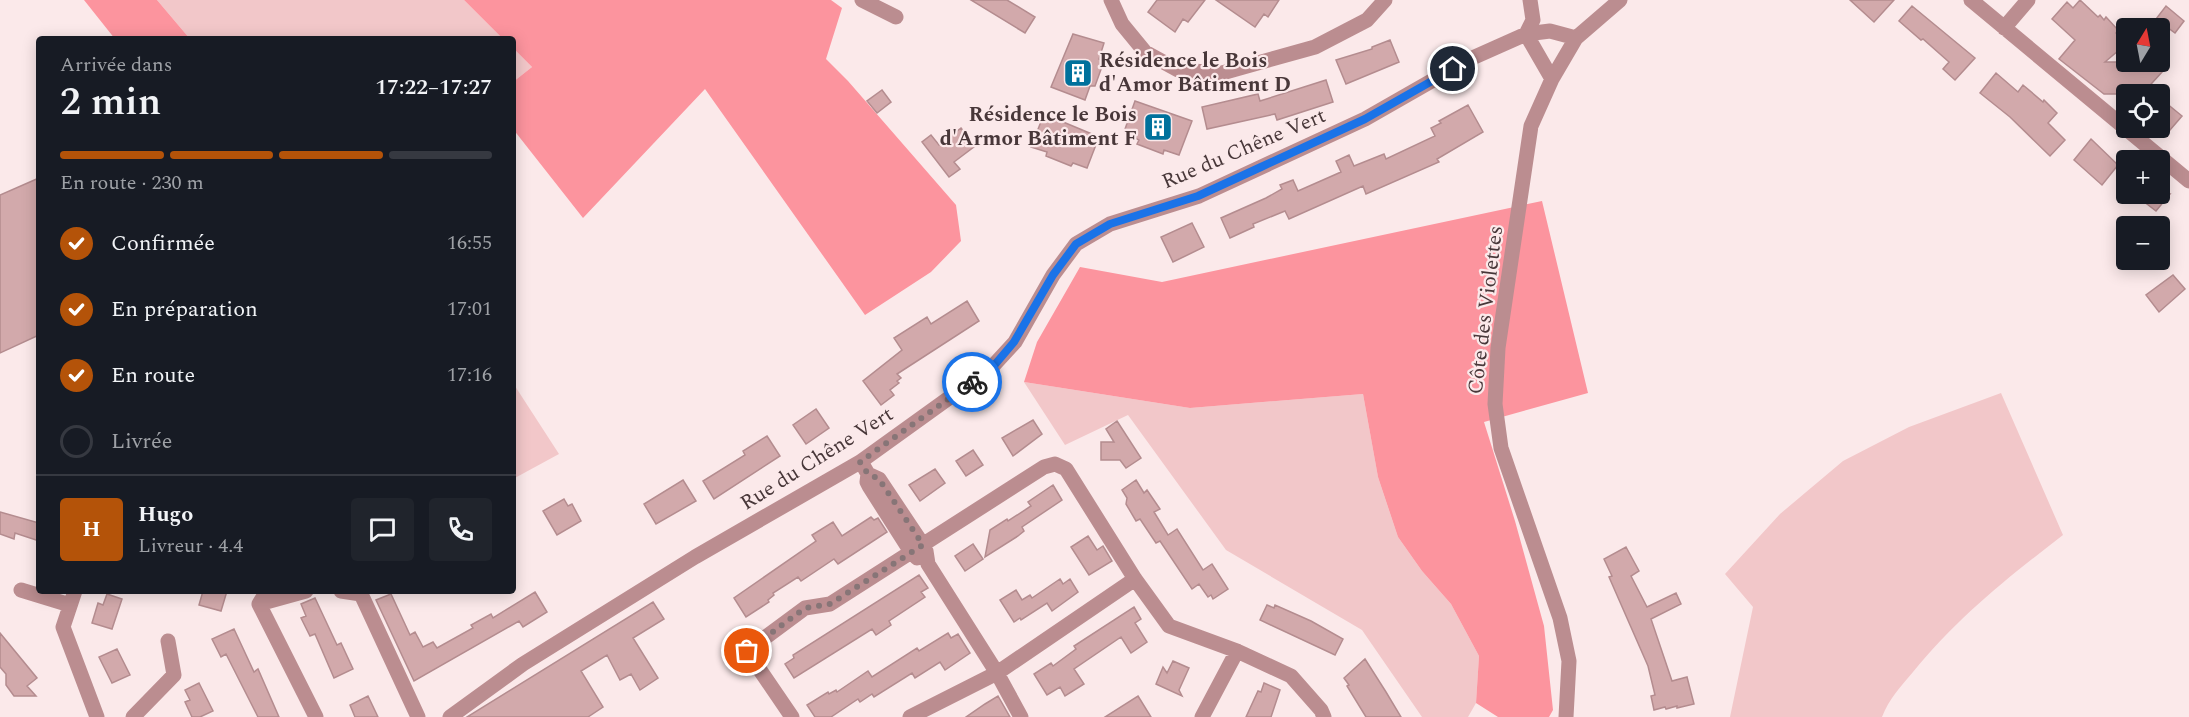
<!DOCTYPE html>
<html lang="fr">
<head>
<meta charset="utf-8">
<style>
	body { margin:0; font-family:Spectral,serif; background:#20242c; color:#f1f3f6; height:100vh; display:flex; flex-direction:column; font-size:22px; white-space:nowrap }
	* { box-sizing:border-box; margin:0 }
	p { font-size:20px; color:#9ea1a6 }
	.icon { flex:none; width:33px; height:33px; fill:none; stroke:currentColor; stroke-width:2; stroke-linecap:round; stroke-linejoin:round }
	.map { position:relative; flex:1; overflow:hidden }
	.side { position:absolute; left:36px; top:36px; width:480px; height:558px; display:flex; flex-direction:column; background:#171b24; border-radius:6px; box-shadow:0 3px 15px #0003 }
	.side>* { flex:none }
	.needle { width:39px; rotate:10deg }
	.controls { position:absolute; left:2116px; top:18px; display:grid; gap:12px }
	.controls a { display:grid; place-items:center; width:54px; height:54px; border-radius:6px; background:#171b24; box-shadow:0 3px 15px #0003; font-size:30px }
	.pin { position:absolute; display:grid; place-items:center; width:51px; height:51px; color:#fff; margin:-26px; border:3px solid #fff; border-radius:50%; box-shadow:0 2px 6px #0007 }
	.courier { position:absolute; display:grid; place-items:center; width:60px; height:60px; margin:-30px; border:4px solid #1a73e8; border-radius:50%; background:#fff; color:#222; box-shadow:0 2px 8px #0007 }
	.summary em { font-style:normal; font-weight:600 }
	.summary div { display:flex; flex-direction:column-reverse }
	.summary { display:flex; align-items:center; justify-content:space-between; height:102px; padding:0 24px }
	h1 { font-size:39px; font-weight:600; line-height:45px }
	.bar { display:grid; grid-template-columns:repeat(4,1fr); gap:9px 6px; align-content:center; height:72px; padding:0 24px }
	.bar i { height:8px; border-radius:4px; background:#363941 }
	.bar .active { background:#b45309 }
	.bar p { grid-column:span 4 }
	.line { display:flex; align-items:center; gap:15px; padding:0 24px; border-top:2px solid #363941 }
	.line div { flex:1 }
	.round { display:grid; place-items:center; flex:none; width:63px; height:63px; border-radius:6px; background:#20242c }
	ol { padding:0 24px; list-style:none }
	li { display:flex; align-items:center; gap:18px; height:66px }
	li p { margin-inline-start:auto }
	li .icon { padding:6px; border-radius:50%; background:#b45309; color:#fff; stroke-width:4 }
	li:last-child { color:#9ea1a6 }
	li i { width:33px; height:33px; border:3px solid #363941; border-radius:50% }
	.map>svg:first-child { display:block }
	.green { fill:#f2c7c9 }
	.forest { fill:#fc949e }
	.building { fill:#d2a9ab; stroke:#b48c8f; stroke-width:1.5 }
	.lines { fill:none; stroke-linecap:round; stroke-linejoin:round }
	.minor { stroke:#bb8d90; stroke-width:15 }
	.done { stroke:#877577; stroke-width:6; stroke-dasharray:0 10.8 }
	.route { stroke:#1a73e8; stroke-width:8 }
	.labels { text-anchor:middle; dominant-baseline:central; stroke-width:4.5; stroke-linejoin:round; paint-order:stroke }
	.poi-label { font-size:21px; font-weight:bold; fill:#483739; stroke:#fbe9ea; text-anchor:start }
	.street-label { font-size:21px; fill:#483739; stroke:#fbe9ea }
</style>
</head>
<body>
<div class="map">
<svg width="2189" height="717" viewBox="0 0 2189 717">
	<rect width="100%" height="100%" fill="#fbe9ea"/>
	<path class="green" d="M157,0h307l39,39h-313z
		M513,48l19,19 -19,15z
		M1024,382l166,26 173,-14 15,83 20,60 24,34 29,33 28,52 -3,47 -8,14h-46l-60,-87 -136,-80 -98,-135 -63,30z
		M513,383l46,71 -46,25z
		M2001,393l62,142c-57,44 -104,81 -150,137 -12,14 -24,27 -31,45h-152l23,-110 -28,-33 55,-60 63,-53 66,-34z"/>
	<path class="forest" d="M84,0h73l33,39h-75z
		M464,0h367l11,8 -16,51 22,22 108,124 5,36 -30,31 -66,43 -160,-226 -122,129 -70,-89v-47l19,-15 -19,-19v-9h-10z
		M1542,201l46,192 -104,29 31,99 29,105 9,84 -4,7h-51l-22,-14 3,-47 -28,-52 -29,-33 -24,-34 -20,-60 -15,-83 -173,14 -166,-26 13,-40 43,-75 82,15z"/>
	<path class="building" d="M971,0h36l28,17 -10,16z
		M1157,0h48l-17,22 -5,-3 -8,13 -27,-20z
		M1216,0h63l-11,17 -4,-3 -9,13z
		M1850,0h44l-20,22z
		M2080,0l18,17 2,-2 4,5 2,-3 12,13 -2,3 9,12 -20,17h63l-7,8 2,1 -21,23h-38l-45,-35 16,-19 -23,-21 15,-17 6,6z
		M1912,6l63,52 -20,22 -12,-11 6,-7 -26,-23 -2,1 -22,-19z
		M2166,6l18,15 -9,12 -19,-14z
		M1073,34l31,9 -5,16 5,2 -9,25h-5l-5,14 -34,-13z
		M1390,40l9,22 -53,22 -10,-24 36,-11v-2z
		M1996,73l22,19 5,-7 20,17 1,-2 13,13 -9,10 17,17 -15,16 -40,-39 -30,-24z
		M1326,80l7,22 -56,18 -2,-6 -68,15 -5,-22 56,-13 2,7z
		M882,90l9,12 -14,11 -10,-12z
		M2160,98l22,18 -12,14 -10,-8z
		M1135,101l57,20 -13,34 -15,-5 -1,4 -26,-10 2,-4 -15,-8z
		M1468,105l15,27 -46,27 2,3 -73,32 -3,-8 -74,33 -4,-8 -32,13 1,3 -24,11 -9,-20 45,-20 16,-9 -2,-4 13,-5 5,11 43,-19 -5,-11 13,-6 5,11 30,-12 2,5 49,-23 -4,-8 10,-5 -2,-2z
		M1044,114l55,23 -12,31 -14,-5 -2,3 -25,-10 1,-4 -16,-5z
		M961,128l14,18 -21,16 6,7 -11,8 -27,-35 9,-7 8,10z
		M2091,139l27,26 -16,20 -28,-25z
		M39,178v157l-39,18v-158z
		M2134,194h36l-14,17z
		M1192,223l12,24 -31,15 -12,-25z
		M2173,275l12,14 -26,23 -13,-17z
		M967,301l12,20 -82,53 4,4 -4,3 2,2 -9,7 4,5 -13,10 -18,-24 39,-31 -8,-12 33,-21 4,7z
		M816,409l13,19 -23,16 -13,-19z
		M1033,420l9,14 -29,22 -11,-18z
		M1117,421l24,37 -15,10 -6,-8h-19v-18h13l-8,-13z
		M767,436l13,20 -66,43 -11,-18 42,-26 -2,-4z
		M973,450l10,15 -17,11 -10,-15z
		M935,469l10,14 -25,18 -11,-16z
		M683,480l13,21 -40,23 -12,-20z
		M1136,480l8,13 3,-3 13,19 -6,3 14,23 9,-6 26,41 9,-6 16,25 -15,10 -2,-4 -3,2 -9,-13 -7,5 -32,-48 -4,2 -16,-24 -4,2 -10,-17 1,-6 -5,-8z
		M1053,485l9,15 -40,27 2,4 -6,5 -33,21 5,-27 17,-11 1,2 23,-15 -3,-4z
		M564,499l4,7 4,-2 9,17 -24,14 -14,-24z
		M0,512l39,11v18l-24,-8 -1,6 -14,-5z
		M871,517l3,3 4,-2 9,14 -49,32 -4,-5 -33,22 -3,-4 -25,16 1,2 -6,5 1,2 -23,15 -12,-19 82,-57 -4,-6 21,-13 9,14z
		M1088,536l9,14 6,-4 9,15 -23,14 -18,-28z
		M973,544l10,15 -18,12 -10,-15z
		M1626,547l13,24 -8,5 16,31 29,-14 5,11 -30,15 21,62 15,-4 7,27 -17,4v-2l-11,3 -1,-2 -11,3 -3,-14 4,-1 -7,-29 -39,-89 3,-1 -8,-17z
		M919,575l9,13 -7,4 4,5 -36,24 2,4 -15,10 -4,-6 -78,49 -9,-14 9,-6 -1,-3z
		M1060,579l3,5 7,-5 8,13 -26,19 -5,-8 -26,17 -1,-2 -6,4 -14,-22 16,-10 6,10 8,-5 2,3z
		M203,591h24l-6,20 -22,-6z
		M535,592l12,20 -24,15 -4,-6 -105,60 -38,-81 15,-6 19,41 5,-3 8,15 10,-5 4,6 36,-20 -2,-3 20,-11 2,4z
		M107,594l15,5 -10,30 -20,-6 6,-20 5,2z
		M315,598l22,47 4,-2 12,26 -19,9 -19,-44 -5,2 -9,-18 5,-2 -5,-12z
		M653,602l11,17 -31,19 25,40 -18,12 -9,-16 -11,6 -13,-25 -26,16 22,36 -15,10h-121z
		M1267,605l7,3 1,-3 36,16 32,18 -8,16 -75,-35z
		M1134,607l7,12 -6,4 12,19 -16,11 -10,-16 -47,32 10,15 -19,12 -5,-9 -13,8 -13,-21 17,-11 2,3 23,-17 -2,-3z
		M234,629l20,43 4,-3 21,48h-21l-32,-63 -5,3 -9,-18z
		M0,633l37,45 -10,8 9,10h-22l-8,-11v-11l-6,-7z
		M948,633l3,5 7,-4 12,19 -25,17 -5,-8 -25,16 -3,-5 -38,24 -2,-3 -12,8 -2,-3 -27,18h-16l-8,-12 21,-13 1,2 7,-4 1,2 31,-21 4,6 45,-29 2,3z
		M117,649l13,26 -18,8 -13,-26z
		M1365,659l21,33 15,25h-35l-19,-31 2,-1 -5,-7z
		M1173,661l16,7 -10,22 3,6 -26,-12 7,-17 4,6z
		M199,683l14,28 -13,6h-8l-7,-15 5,-2 -5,-10z
		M1264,683l16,7 -9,27h-25l12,-26 3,1z
		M368,696l10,21h-23l-5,-12z
		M998,696l12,21h-44l19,-13z
		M1138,696l13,21h-46z"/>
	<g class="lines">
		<path class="minor" d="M862,0l34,17
			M1111,0l11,24 23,28 33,18 44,3 93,-26 52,-27 18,-20
			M1971,0l218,181
			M2004,28l24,-28
			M1526,34l26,45
			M1526,34l7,-14 -3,-20
			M864,467l4,7 -1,8 2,4 42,66 6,6
			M868,474l11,5 44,66 3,6 2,13 69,109 24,44
			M21,590l49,15
			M75,591l-12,36 34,90
			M267,591l-8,13 57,113
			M341,591l20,3 57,123
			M259,604l47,-13
			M133,717l41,-42 -6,-34
			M450,717l73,-53 172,-107 165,-95 132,-95 23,-25 38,-67 23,-31 34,-20 89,-28 166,-77 105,-60 56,-25 24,-3 26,7
			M792,717l-45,-66 58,-43 25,-4 214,-137 11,-3 11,5 69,110 34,47 68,25 54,25 30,34 3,7
			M910,717l87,-44 138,-94
			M1202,717l35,-66
			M1566,717l3,-56 -9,-43 -59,-170 -6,-44 3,-56 33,-222 21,-47 24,-41 44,-38"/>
	</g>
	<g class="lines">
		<path class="done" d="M747,651l58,-43 25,-4 93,-59 -44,-66 -11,-5 -8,-12 112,-80"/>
		<path class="route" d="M972,382l20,-14 22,-26 39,-67 23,-31 34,-20 88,-28 63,-29 104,-48 88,-50"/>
	</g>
	<defs>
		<g id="building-square" transform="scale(1.5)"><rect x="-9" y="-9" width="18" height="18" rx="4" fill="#00719c" stroke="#fbe9ea"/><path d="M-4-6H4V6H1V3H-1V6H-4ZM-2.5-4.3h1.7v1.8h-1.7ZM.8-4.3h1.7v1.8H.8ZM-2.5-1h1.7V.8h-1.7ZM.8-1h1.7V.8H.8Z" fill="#fff"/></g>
	</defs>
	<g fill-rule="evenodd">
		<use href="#building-square" x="1078" y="73"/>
		<use href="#building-square" x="1158" y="127"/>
	</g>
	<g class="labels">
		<g class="poi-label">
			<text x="1099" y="61">Résidence le Bois<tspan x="1099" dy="24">d'Amor Bâtiment D</tspan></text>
			<text x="1137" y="115" text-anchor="end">Résidence le Bois<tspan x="1137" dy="24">d'Armor Bâtiment F</tspan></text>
		</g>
		<g class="street-label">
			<text transform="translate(1244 149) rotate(-23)">Rue du Chêne Vert</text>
			<text transform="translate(1486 310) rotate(-83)">Côte des Violettes</text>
			<text transform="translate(817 459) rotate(-32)">Rue du Chêne Vert</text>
		</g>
	</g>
</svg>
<div class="controls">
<a><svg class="needle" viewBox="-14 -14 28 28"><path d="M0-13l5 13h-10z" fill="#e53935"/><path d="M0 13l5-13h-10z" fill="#9ea1a6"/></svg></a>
<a><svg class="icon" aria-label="locate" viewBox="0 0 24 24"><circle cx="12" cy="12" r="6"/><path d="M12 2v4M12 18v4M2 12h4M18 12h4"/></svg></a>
<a>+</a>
<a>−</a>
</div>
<div class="pin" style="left:747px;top:651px;background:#ea580c"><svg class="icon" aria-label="bag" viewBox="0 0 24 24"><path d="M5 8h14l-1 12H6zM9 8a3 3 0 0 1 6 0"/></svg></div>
<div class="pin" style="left:1453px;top:69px;background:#1f2937"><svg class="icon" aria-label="home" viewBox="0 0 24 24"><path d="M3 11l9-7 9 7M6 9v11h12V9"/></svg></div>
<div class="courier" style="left:972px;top:382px"><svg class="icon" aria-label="bike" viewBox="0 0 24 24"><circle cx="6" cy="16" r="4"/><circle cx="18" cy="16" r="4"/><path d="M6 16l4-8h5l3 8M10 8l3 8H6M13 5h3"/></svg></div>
<section class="side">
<div class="summary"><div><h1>2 min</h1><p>Arrivée dans</p></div><em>17:22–17:27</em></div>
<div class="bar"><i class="active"></i><i class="active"></i><i class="active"></i><i></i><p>En route · 230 m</p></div>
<ol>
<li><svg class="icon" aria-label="check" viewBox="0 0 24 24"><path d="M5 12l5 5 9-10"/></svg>Confirmée<p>16:55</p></li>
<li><svg class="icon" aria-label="check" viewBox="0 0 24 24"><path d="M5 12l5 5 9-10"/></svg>En préparation<p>17:01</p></li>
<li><svg class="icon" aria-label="check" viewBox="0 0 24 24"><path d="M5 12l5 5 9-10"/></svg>En route<p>17:16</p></li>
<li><i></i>Livrée</li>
</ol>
<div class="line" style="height:108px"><b class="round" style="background:#b45309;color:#fff">H</b><div><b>Hugo</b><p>Livreur · 4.4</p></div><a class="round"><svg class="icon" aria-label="chat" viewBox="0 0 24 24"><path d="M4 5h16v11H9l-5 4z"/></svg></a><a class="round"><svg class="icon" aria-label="phone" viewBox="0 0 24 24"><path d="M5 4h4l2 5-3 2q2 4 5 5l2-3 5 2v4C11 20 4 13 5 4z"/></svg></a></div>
</section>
</div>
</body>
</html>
